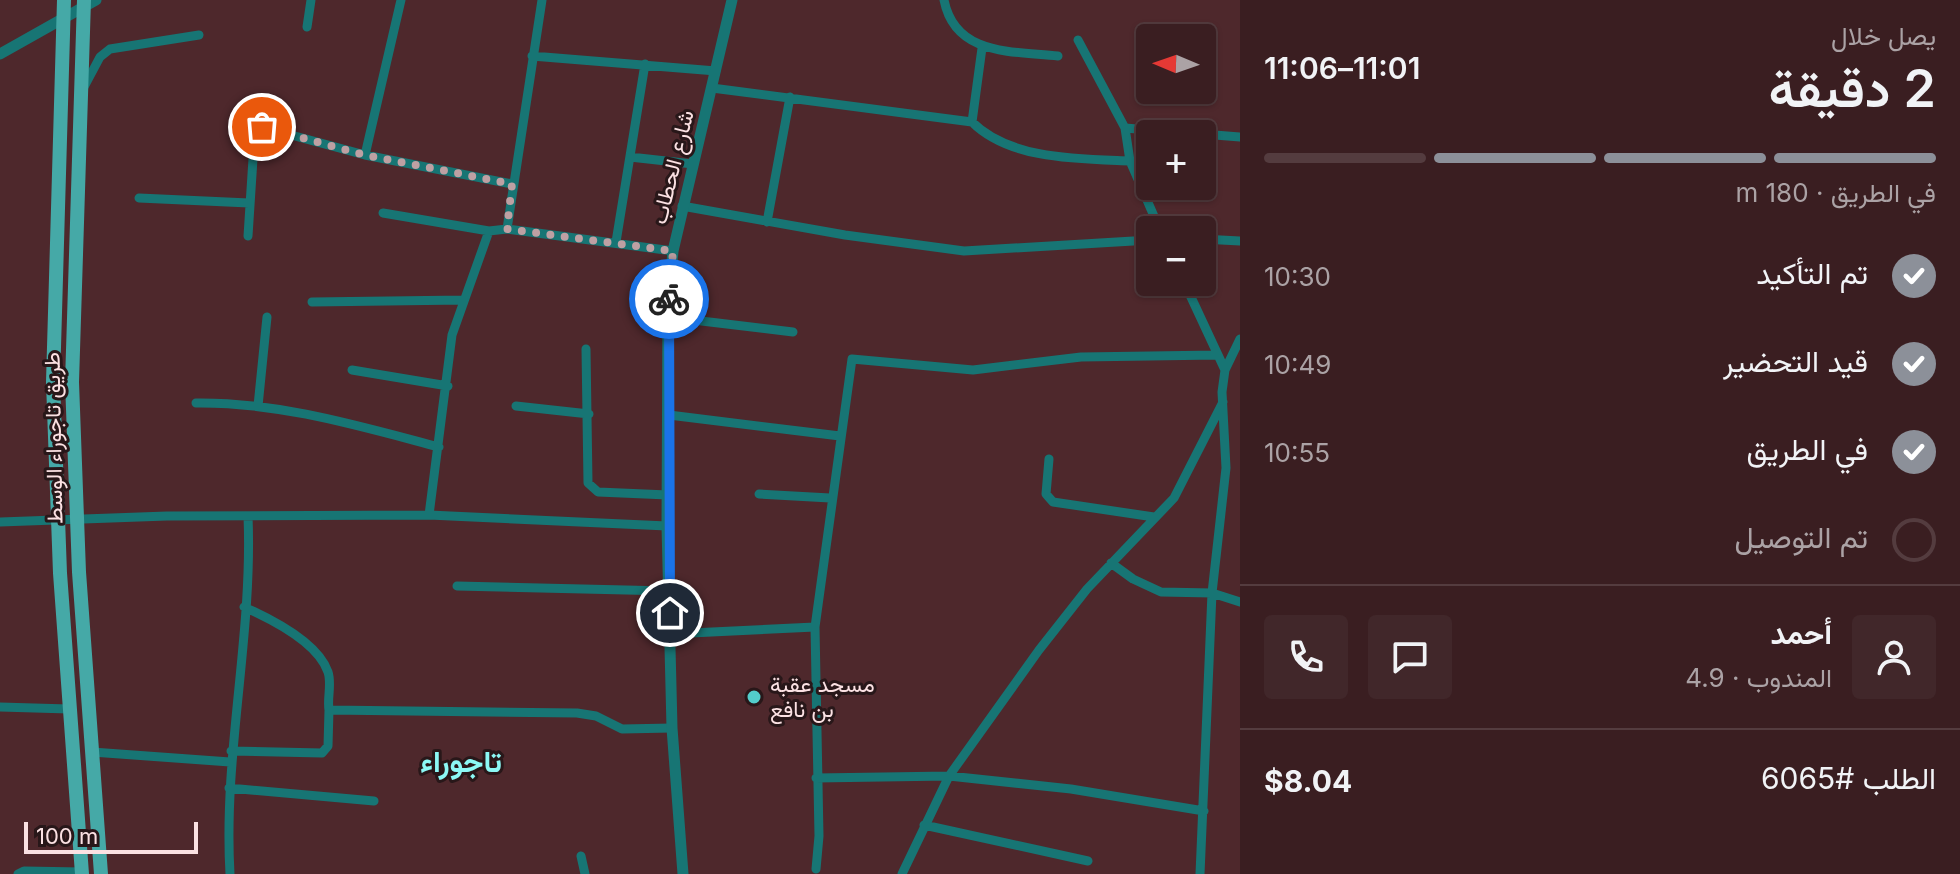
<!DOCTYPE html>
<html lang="ar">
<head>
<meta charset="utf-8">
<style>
	body { margin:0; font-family:Inter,Vazirmatn,sans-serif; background:#41272a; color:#f1f3f6; direction:rtl; height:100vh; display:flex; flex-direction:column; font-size:30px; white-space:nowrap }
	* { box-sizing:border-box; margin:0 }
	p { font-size:26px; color:#aba2a5 }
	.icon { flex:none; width:44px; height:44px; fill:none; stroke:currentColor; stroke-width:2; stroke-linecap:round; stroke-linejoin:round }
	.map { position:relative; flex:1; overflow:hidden; direction:ltr }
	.drawer { display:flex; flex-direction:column; background:#3a1e21; width:720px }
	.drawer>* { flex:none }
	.needle { width:52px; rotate:272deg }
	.buttons { position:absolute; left:1136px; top:24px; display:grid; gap:16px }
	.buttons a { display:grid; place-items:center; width:80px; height:80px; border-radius:8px; background:#3a1e21; box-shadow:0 2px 6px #0004,0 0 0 2px #543c3f; font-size:40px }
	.scale { position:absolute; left:24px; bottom:20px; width:174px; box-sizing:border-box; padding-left:8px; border:4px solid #fbe1e3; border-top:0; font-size:22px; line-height:28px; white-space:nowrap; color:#fbe1e3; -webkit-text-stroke:6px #281719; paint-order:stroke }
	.pin { position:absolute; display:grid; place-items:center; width:68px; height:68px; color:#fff; margin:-34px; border:4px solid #fff; border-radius:50%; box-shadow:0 2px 8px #0007 }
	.courier { position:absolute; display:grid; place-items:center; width:80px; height:80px; margin:-40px; border:6px solid #1a73e8; border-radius:50%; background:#fff; color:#222; box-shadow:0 2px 10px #0007 }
	.head em { font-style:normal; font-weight:600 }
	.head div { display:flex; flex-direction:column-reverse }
	.head { display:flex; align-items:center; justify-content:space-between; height:136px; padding:0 24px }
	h1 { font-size:52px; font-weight:600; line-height:60px }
	.bar { display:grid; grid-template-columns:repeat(4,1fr); gap:12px 8px; align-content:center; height:96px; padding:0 24px }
	.bar i { height:10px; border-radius:6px; background:#543c3f }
	.bar .on { background:#8c9099 }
	.bar p { grid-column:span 4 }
	.line { display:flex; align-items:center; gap:20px; padding:0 24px; border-top:2px solid #543c3f }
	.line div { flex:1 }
	.round { display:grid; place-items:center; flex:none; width:84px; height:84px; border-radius:8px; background:#41272a }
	ol { padding:0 24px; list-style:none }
	li { display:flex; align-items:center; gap:24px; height:88px }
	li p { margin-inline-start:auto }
	li .icon { padding:8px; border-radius:50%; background:#8c9099; color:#fff; stroke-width:4 }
	li:last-child { color:#aba2a5 }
	li i { width:44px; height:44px; border:4px solid #543c3f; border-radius:50% }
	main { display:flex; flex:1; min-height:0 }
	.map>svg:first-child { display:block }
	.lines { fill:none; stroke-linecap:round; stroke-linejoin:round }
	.minor { stroke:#177574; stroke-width:9 }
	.tertiary { stroke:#177574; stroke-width:11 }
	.primary { stroke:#45a9a7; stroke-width:14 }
	.done { stroke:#bea0a3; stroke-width:8; stroke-dasharray:0 14.4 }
	.route { stroke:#1a73e8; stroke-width:10 }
	.poi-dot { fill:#53cdcb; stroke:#281719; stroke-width:3 }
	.labels { text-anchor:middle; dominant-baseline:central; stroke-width:6; stroke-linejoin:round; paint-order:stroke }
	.street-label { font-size:22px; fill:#fbe1e3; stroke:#281719 }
	.poi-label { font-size:22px; fill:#fbe1e3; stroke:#281719; text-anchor:start }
	.district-label { font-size:30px; font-weight:bold; fill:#8cf8f5; stroke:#281719 }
</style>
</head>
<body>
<main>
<section class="drawer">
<div class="head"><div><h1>2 دقيقة</h1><p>يصل خلال</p></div><em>11:01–11:06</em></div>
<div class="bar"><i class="on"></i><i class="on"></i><i class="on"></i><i></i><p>في الطريق · 180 m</p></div>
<ol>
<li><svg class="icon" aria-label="check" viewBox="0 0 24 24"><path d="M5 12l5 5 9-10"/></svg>تم التأكيد<p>10:30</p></li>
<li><svg class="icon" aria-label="check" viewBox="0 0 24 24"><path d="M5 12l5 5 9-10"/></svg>قيد التحضير<p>10:49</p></li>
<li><svg class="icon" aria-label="check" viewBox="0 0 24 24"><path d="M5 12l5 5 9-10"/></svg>في الطريق<p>10:55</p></li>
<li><i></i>تم التوصيل</li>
</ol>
<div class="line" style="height:144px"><a class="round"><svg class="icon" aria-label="person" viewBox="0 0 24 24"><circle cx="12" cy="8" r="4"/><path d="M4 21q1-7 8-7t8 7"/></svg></a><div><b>أحمد</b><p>المندوب · 4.9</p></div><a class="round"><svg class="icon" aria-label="chat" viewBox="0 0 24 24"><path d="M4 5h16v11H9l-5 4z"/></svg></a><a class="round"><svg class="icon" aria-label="phone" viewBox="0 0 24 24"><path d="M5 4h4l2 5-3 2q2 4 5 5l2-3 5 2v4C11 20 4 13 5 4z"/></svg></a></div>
<div class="line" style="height:104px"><div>الطلب #6065</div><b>$8.04</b></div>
</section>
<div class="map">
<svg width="1240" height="874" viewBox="0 0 1240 874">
	<rect width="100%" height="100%" fill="#4e282c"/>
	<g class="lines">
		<path class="minor" d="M944,0c11,56 68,51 114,56
			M307,27l4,-27
			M1078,40l47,88 5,33 30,69
			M532,56l184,15
			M84,87l16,-30 10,-8 89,-14
			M712,88l260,34c38,38 108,37 158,39
			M972,122l10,-74
			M1125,128l74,6
			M1202,134l38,3
			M365,155l36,-155
			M630,157l63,7
			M139,198l110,5
			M682,206l163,29 119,16 186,-11
			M383,213l106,18 18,-2 166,22
			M767,222l23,-125
			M507,229l35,-229
			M248,236l7,-108 3,-2 107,29 147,29
			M1202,239l38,2
			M616,242l29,-178
			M1184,282l41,88
			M312,302l152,-2
			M668,317l125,15
			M586,349l2,134 10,9 70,3
			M352,370l96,16
			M196,403c83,-1 163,23 243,44
			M258,406l9,-89
			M516,406l73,8
			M669,415l171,21
			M1049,459l-3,35 7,8 101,15
			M759,494l71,4
			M429,515l23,-180 37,-104
			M0,522l167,-6 262,-1 238,11
			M1111,563l22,16 28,13 51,1 28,9
			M457,586l212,5
			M244,607c27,12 74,36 84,65 4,12 -1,26 1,38
			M670,634l145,-7
			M0,707l69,2
			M231,751l91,2 6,-7 1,-36 248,3 19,3 26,13 50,-1
			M92,752l138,10
			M816,778l133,-2 122,13 133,22
			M229,788l145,13
			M924,825l164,36
			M581,856l4,18
			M816,869l3,-33 -4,-209 37,-268 121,11 108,-13 137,-2
			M18,874l6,-3 58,1
			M230,874c-7,-120 23,-238 18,-358
			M902,874l47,-98 90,-126 48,-61 87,-91 49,-96
			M1200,874l12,-281 14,-125 -4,-76 3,-22 15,-31"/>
		<path class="tertiary" d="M0,54l96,-54
			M683,874l-11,-146 -5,-202 1,-220 5,-55 59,-251"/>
		<path class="primary" d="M64,0l-11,382 7,191 22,301
			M84,0l-12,382 7,190 22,302"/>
	</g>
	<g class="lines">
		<path class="done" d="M262,127l103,28 147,29 -5,45 166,22 -4,48"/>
		<path class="route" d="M669,299l1,314"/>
	</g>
	<circle class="poi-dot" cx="754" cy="697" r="8"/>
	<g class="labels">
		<g class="street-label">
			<text transform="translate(672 167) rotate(-76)">شارع الحطاب</text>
			<text transform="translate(53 438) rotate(-91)">طريق تاجوراء الوسط</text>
		</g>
		<g class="poi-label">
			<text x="770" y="684">مسجد عقبة<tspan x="770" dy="25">بن نافع</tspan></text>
		</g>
		<g class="district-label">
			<text x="461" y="761">تاجوراء</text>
		</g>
	</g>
</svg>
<div class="buttons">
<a><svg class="needle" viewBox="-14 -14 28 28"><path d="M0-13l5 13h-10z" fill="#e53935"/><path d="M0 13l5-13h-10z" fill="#aba2a5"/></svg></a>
<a>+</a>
<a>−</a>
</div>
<div class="scale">100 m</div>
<div class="pin" style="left:262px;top:127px;background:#ea580c"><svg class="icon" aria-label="bag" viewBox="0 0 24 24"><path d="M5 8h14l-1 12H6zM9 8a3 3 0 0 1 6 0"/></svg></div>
<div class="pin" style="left:670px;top:613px;background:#1f2937"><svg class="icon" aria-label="home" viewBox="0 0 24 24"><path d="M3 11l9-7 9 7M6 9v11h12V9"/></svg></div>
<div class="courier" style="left:669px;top:299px"><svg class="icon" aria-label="bike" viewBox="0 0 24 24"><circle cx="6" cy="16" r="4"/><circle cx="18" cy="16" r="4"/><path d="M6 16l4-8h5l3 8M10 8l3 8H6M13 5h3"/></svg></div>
</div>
</main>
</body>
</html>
